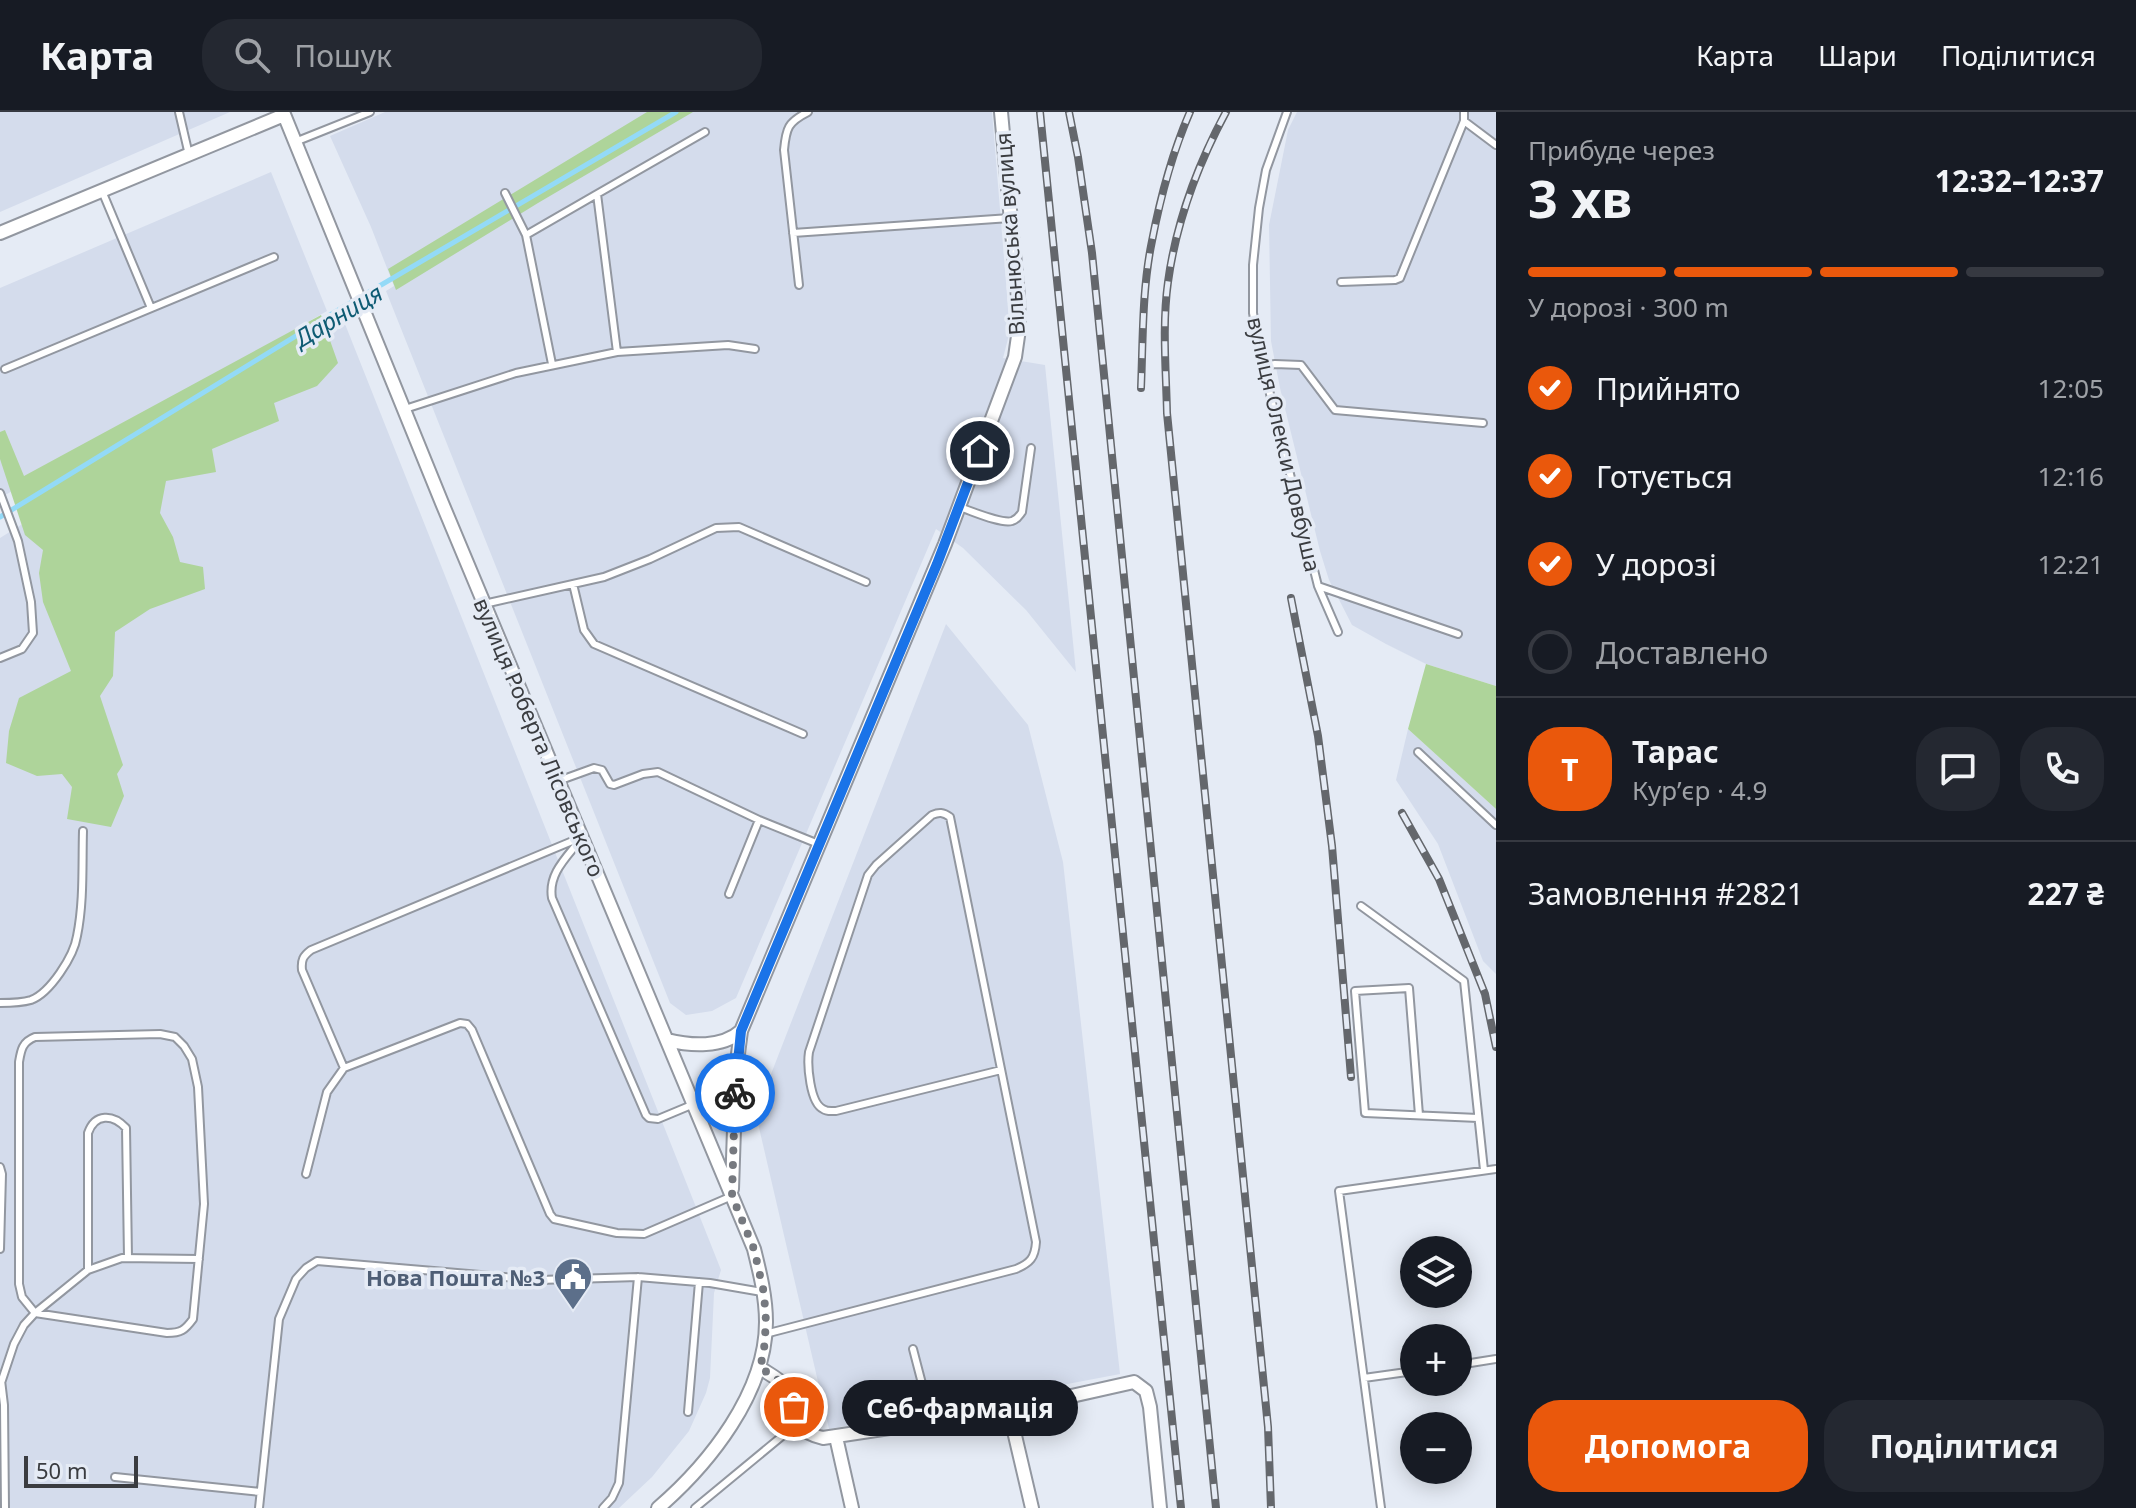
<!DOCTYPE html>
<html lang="uk">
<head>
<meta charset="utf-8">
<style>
	body { margin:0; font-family:"Noto Sans",sans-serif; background:#242831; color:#f1f3f6; height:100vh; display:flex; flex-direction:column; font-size:30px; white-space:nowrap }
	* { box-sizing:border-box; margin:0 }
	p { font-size:26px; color:#9ea1a6 }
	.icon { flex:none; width:44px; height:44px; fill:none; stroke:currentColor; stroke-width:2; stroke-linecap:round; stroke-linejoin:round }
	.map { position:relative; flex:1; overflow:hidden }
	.details { display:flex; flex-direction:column; background:#171b24; width:640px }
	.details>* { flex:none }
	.tools { position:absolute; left:1400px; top:1124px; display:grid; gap:16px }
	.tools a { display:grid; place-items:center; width:72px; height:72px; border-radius:50%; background:#171b24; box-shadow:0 4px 20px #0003; font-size:40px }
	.scale { position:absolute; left:24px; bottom:20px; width:114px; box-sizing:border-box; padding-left:8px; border:4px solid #3a3c40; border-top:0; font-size:22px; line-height:28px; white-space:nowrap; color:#3a3c40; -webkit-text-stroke:6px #e5ebf5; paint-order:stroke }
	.pin { position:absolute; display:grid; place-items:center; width:68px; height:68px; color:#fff; margin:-34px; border:4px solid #fff; border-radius:50%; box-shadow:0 2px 8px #0007 }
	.courier { position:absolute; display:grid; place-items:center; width:80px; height:80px; margin:-40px; border:6px solid #1a73e8; border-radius:50%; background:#fff; color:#222; box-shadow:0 2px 10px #0007 }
	.bubble { position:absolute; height:56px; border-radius:28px; background:#171b24; box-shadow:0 4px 20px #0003; font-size:26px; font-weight:700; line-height:56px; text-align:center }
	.overview em { font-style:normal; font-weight:700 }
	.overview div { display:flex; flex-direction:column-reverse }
	.overview { display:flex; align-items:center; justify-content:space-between; height:136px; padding:0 32px }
	h1 { font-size:52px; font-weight:700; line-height:60px }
	.bar { display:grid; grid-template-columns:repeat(4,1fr); gap:12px 8px; align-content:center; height:96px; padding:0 32px }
	.bar i { height:10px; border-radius:6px; background:#363941 }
	.bar .current { background:#ea580c }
	.bar p { grid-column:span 4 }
	.line { display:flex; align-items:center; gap:20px; padding:0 32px; border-top:2px solid #363941 }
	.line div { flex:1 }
	.round { display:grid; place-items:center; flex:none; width:84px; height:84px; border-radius:32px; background:#242831 }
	ol { padding:0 32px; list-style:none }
	li { display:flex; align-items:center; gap:24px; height:88px }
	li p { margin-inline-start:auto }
	li .icon { padding:8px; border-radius:50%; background:#ea580c; color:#fff; stroke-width:4 }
	li:last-child { color:#9ea1a6 }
	li i { width:44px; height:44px; border:4px solid #363941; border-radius:50% }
	.cta { display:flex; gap:16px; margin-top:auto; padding:16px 32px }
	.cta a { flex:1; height:92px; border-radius:32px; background:#ea580c; color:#fff; font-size:32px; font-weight:700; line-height:92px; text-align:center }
	.cta a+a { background:#242831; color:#f1f3f6 }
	header { display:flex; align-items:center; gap:48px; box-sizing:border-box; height:112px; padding:0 40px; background:#171b24; border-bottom:2px solid #363941 }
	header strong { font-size:38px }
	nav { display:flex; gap:44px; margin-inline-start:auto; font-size:28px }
	.search { width:560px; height:72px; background:#242831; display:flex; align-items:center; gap:20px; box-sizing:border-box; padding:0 28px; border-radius:32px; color:#9ea1a6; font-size:30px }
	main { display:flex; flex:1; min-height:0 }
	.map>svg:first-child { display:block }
	.built { fill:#d4dcec }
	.green { fill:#aed49a }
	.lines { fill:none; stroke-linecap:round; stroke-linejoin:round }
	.stream { stroke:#93daf7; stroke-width:5 }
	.service-casing { stroke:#9297a0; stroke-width:10 }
	.minor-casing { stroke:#9297a0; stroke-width:16 }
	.service { stroke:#fff; stroke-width:6 }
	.minor { stroke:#fff; stroke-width:12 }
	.rail-casing { stroke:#64676c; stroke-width:8 }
	.rail { stroke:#e5ebf5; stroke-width:5; stroke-dasharray:15; stroke-linecap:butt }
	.done { stroke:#76797f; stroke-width:8; stroke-dasharray:0 14.4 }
	.route { stroke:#1a73e8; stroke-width:10 }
	.labels { text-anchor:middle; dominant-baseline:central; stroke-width:7; stroke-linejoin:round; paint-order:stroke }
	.street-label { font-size:22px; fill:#3a3c40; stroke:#e5ebf5 }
	.service-label { font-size:22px; font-weight:bold; fill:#4e5e75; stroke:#e5ebf5; text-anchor:end }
	.water-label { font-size:24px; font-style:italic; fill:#0e5b73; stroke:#e5ebf5 }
</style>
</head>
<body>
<header>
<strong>Карта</strong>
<div class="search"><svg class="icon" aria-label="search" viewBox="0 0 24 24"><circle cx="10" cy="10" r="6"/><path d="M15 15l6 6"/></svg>Пошук</div>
<nav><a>Карта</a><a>Шари</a><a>Поділитися</a></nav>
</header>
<main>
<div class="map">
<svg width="1496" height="1396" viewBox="0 0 1496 1396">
	<rect width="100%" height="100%" fill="#e5ebf5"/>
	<path class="built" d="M0,0h230l-230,100z
		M385,0h607l18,219 -7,27 42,7 31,307 -50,-62 -63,-62 -27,-19 -200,469 -24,13 -26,4 -16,-12 -284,-712 8,-5 -23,-59 -41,-91z
		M1297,0h199v574l-70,-22 -40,-20 -34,-19 -23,-45 -9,-29 -40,-163 -9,-47 -2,-116 19,-95z
		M271,60l56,139 -327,187v-210z
		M345,212l376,946 -7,23 -4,85 -4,15 -17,38 -37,46 -33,31h-619v-970z
		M946,512l82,101 35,137 57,512 -291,55 -72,-310 9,-32z
		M1408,617l88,80v165l-13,-13 -45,-117 -42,-64z"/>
	<path class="green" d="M647,0h46l-155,91 -142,87 -8,-21z
		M321,203l17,48 -21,23 -43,17 5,18 -67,28 4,23 -50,9 -6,32 13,24 7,25 23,5 2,22 -55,20 -35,23 -2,44 -13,20 23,69 -6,9 7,22 -13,31 -44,-8 5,-32 -10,-13 -25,2 -31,-13 3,-32 10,-33 52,-27 -28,-69 -4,-29 4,-23 -18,-15 -25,-76v-27l5,-2 19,46z
		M1426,552l70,22v123l-88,-80z"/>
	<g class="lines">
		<path class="stream" d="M0,405l335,-205 341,-200"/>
		<g class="service-casing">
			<path id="service" d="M179,0l10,43
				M1287,0l-21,58 -7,38 -6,57v48l10,53 55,220 20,46
				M1464,9l32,24
				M295,30l75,-30
				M102,79l49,117
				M505,81l21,42
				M597,82l108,-62
				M793,121l217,-15
				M1341,170l54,-2 5,-2 64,-157v-9
				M799,173l-15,-135c2,-22 4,-28 24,-38
				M552,252l-26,-129 71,-41 20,158
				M1263,254l12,-2 26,1 34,45 148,13
				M5,257l269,-112
				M405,297l111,-36 101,-21 111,-7 27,4
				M0,381l18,48 13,61 2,31 -11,16 -22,9
				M959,395c13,4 41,17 53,14 6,-2 7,-5 10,-9l9,-64
				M573,472l11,46 10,14 209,90
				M1318,474l140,48
				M484,492l120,-27 46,-18 66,-31 23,-1 127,55
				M1418,640l78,73
				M558,669l36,-13 8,2 8,14 4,1 29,-11 15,-2 101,48 62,25
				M580,728c-14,18 -32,34 -28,58l94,217 3,3 9,1 36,-15
				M729,782l30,-74
				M1361,794l103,75 20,189
				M0,891c10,0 21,0 31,-3 19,-7 43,-44 46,-64 7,-34 5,-71 6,-105
				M160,922l15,3 9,9 8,13 6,28 6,117 -11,115c-8,11 -12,14 -26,14l-132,-20 -13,-16 -3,-13v-222c2,-12 3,-20 16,-25z
				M344,956l-42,-98c-1,-10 1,-14 9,-20l271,-113
				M1419,1003l-10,-127 -54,3 10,122 113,5
				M0,1055l2,7 -2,75
				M306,1062l21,-82 17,-24 116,-45 7,1 5,6 78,184 4,5 63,14 27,1 88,-38
				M88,1158v-137c7,-20 25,-19 38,-5l2,130
				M765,1222l251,-65c14,-6 19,-11 20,-27l-86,-425c-7,-5 -11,-5 -18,-2l-56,50 -8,10 -59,177c-2,13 1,51 14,57 4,3 8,2 13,2l165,-41
				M913,1237l19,73
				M1458,1253l38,-6
				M1364,1266l50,-7
				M1,1268l3,25 1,103
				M1,1271l13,-39 10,-19 11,-12 53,-43 34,-12 77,1
				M688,1300l11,-130
				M115,1365l145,15
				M259,1396l20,-189 17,-40 10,-11 11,-7 222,19 99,-3 72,6 52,9
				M603,1396l9,-10 7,-15 19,-206
				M695,1396l103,-85
				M1381,1396l-42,-317 157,-22"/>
		</g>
		<g class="minor-casing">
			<path id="minor" d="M283,0l159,391 312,746c6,24 12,48 12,73 0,71 -57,142 -108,186
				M0,121l284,-118
				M667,928c24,6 55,8 74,-9
				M732,1077l4,-120 5,-38 204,-487 70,-187 4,-28 -1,-32 -17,-185
				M760,1256c9,6 20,11 27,20 15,22 0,42 36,50l186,-28 125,-28 12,9 4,16 10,101
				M1009,1298l23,98
				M836,1325l16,71"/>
		</g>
		<use href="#service" class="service"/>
		<use href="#minor" class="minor"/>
		<g class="rail-casing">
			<path id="rail" d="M1040,0l141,1396
				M1069,0l9,45 14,96 124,1255
				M1226,0c-28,52 -50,111 -58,170 -6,43 -2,87 -1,131l101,1014 3,81
				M1141,276c2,-49 1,-99 11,-147 8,-42 21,-90 38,-129
				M1291,486l27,138 14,110 19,231
				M1402,701l37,66 46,115 11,53"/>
		</g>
		<use href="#rail" class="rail"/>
	</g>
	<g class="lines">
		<path class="done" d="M735,981l-3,103 22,53 10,44 2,29 -2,28 -4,18c20,12 27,16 34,39"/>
		<path class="route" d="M735,981l6,-62 196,-467 43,-113"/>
	</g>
	<defs>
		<g id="civic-pin" transform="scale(2)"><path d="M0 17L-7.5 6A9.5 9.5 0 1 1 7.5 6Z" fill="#5c6f8a" stroke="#e5ebf5"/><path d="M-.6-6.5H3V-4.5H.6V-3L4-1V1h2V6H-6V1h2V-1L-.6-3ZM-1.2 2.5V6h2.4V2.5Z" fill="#fff"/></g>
	</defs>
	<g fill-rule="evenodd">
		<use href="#civic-pin" x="573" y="1165"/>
	</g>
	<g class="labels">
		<g class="street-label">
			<text transform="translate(1009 122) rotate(-94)">Вільнюська вулиця</text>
			<text transform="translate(1285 332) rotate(77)">вулиця Олекси Довбуша</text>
			<text transform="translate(540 625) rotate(67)">вулиця Роберта Лісовського</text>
		</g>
		<g class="service-label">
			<text x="545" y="1165">Нова Пошта №3</text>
		</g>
		<g class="water-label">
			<text transform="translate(338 203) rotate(-31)">Дарниця</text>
		</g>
	</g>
</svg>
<div class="tools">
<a><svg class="icon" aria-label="layers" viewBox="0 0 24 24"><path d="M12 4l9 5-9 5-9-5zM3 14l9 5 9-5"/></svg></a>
<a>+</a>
<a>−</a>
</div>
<div class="scale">50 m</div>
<div class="pin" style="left:794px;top:1295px;background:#ea580c"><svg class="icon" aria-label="bag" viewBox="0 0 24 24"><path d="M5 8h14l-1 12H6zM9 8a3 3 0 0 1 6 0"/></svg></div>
<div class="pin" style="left:980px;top:339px;background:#1f2937"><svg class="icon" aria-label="home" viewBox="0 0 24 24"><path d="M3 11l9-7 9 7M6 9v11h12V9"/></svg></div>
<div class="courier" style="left:735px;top:981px"><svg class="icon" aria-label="bike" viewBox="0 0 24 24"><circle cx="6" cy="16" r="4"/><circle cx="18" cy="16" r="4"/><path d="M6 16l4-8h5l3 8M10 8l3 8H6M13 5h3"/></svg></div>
<div class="bubble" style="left:842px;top:1268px;width:236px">Себ-фармація</div>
</div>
<section class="details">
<div class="overview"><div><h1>3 хв</h1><p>Прибуде через</p></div><em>12:32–12:37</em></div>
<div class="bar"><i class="current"></i><i class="current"></i><i class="current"></i><i></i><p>У дорозі · 300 m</p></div>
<ol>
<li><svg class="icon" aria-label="check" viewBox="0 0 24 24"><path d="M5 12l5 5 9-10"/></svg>Прийнято<p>12:05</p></li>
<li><svg class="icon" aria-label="check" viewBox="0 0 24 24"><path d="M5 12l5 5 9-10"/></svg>Готується<p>12:16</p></li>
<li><svg class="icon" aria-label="check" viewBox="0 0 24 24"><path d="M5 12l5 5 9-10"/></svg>У дорозі<p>12:21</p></li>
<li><i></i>Доставлено</li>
</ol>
<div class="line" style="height:144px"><b class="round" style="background:#ea580c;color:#fff">Т</b><div><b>Тарас</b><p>Кур’єр · 4.9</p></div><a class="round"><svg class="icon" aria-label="chat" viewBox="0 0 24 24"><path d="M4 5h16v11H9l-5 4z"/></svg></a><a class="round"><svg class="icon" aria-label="phone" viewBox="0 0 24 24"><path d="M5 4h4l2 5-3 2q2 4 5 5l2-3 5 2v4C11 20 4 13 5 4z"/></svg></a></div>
<div class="line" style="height:104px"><div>Замовлення #2821</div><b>227 ₴</b></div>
<div class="cta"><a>Допомога</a><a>Поділитися</a></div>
</section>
</main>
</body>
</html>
